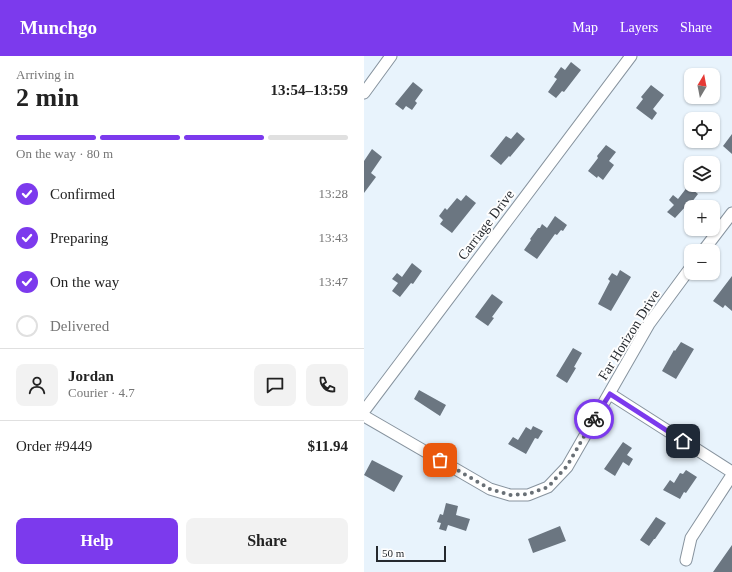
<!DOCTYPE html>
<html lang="en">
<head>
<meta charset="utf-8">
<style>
	body { margin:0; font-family:Georgia,serif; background:#f2f2f2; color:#222; height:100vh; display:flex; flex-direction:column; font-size:15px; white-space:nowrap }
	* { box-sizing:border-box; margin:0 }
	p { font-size:13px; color:#767676 }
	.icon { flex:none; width:22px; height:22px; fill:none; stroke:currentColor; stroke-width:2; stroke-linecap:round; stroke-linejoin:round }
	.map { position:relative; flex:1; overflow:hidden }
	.sheet { display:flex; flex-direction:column; background:#fff; width:364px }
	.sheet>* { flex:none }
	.needle { width:26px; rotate:10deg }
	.controls { position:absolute; left:320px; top:12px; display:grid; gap:8px }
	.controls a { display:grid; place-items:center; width:36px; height:36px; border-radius:8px; background:#fff; box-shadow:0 1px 3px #0004; font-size:20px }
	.scale { position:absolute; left:12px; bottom:10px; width:70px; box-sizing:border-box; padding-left:4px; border:2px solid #25292e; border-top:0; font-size:11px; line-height:14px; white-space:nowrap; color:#25292e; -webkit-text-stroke:3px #fefefe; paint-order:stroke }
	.pin { position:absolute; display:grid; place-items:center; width:34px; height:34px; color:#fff; margin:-17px; border-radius:8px; box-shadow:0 2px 6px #0006 }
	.courier { position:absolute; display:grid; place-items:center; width:40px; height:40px; margin:-20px; border:3px solid #7c3aed; border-radius:50%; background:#fff; color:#222; box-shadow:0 1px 5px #0007 }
	.summary em { font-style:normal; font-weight:600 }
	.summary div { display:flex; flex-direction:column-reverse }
	.summary { display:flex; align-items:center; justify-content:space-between; height:68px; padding:0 16px }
	h1 { font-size:26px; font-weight:600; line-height:30px }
	.bar { display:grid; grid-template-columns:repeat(4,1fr); gap:6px 4px; align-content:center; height:48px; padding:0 16px }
	.bar i { height:5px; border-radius:3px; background:#e0e0e0 }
	.bar .on { background:#7c3aed }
	.bar p { grid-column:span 4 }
	.line { display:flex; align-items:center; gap:10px; padding:0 16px; border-top:1px solid #e0e0e0 }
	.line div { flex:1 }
	.round { display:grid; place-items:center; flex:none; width:42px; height:42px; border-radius:8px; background:#f2f2f2 }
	ol { padding:0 16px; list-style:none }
	li { display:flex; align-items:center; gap:12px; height:44px }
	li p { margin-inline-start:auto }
	li .icon { padding:4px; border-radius:50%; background:#7c3aed; color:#fff; stroke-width:4 }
	li:last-child { color:#767676 }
	li i { width:22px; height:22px; border:2px solid #e0e0e0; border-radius:50% }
	.button { display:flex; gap:8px; margin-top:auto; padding:8px 16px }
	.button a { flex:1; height:46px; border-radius:8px; background:#7c3aed; color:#fff; font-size:16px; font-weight:600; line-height:46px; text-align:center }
	.button a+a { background:#f2f2f2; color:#222 }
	header { display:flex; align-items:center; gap:24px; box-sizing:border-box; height:56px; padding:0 20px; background:#7c3aed; color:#fff }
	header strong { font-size:19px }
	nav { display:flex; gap:22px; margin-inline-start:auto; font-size:14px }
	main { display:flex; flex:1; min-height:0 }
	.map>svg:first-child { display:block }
	.building { fill:#6b7681 }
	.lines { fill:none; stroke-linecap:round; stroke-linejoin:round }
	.street-casing { stroke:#87939e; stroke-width:13 }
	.street { stroke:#fff; stroke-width:11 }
	.done { stroke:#697076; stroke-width:4; stroke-dasharray:0 7.2 }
	.route { stroke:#7c3aed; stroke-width:5 }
	.labels { text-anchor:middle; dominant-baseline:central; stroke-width:4; stroke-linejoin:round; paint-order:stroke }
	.street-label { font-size:14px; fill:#25292e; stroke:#fefefe }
</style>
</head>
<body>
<header>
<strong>Munchgo</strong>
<nav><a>Map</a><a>Layers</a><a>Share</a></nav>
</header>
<main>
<section class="sheet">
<div class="summary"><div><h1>2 min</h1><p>Arriving in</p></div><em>13:54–13:59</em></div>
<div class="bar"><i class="on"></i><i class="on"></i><i class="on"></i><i></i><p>On the way · 80 m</p></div>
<ol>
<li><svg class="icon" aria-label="check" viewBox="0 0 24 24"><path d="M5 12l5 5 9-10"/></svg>Confirmed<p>13:28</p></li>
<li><svg class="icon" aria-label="check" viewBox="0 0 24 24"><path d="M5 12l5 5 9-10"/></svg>Preparing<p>13:43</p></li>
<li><svg class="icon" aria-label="check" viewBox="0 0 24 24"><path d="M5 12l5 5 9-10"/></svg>On the way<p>13:47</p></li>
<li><i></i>Delivered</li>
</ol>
<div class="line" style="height:72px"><a class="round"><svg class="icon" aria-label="person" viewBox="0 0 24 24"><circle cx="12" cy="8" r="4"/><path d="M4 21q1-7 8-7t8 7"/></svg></a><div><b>Jordan</b><p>Courier · 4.7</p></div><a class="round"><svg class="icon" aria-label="chat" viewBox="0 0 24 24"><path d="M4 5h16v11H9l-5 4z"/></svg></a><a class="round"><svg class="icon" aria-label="phone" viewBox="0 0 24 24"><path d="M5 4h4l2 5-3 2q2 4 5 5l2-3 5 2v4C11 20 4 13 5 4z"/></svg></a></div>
<div class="line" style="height:52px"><div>Order #9449</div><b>$11.94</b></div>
<div class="button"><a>Help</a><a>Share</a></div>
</section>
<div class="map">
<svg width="368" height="516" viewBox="0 0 368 516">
	<rect width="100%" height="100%" fill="#e8f3fc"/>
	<path class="building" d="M207,6l10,8 -17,22 -2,-1 -6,7 -8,-6 9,-13 -3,-2 7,-10 4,3z
		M49,26l10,8 -8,11 2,2 -5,7 -6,-4 -3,4 -8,-6z
		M287,29l13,10 -11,14 4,4 -5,7 -16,-12 7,-9 -2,-2z
		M153,76l8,7 -15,18 -1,-1 -8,9 -11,-9 16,-20 5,3z
		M368,78v20l-9,-8z
		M242,89l10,7 -7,9 5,4 -11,15 -5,-4 -1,2 -9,-7 10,-13 -1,-2z
		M8,93l10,8 -11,16 5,4 -12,16v-32z
		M324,130l10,8 -10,13 -2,-1 -11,12 -8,-6 7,-7 -5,-5 4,-5 5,4z
		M102,139l10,8 -24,30 -12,-9 3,-4 -4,-4 6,-8 2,2 10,-12 4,3z
		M191,160l12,9 -4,6 -2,-1 -4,5 -2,-1 -18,25 -13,-9 7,-10 -1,-1 8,-11h2l2,-4 5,4z
		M48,207l10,8 -9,13 -2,-1 -11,14 -8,-6 6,-8 -6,-4 5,-6 5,4z
		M256,214l11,7 -20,34 -13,-7 12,-23 -2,-2 4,-6 5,3z
		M368,220v35l-7,-6 -2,3 -10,-7z
		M128,238l11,8 -11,15 2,1 -6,8 -13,-9z
		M317,286l13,7 -18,30 -14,-8 12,-21 1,1z
		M209,292l9,5 -8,14 2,1 -9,15 -11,-7z
		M55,334l27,15 -6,11 -26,-17z
		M169,370l10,5 -5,8 -3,-1 -9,16 -18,-10 5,-7 5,3 8,-13 5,3z
		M259,386l9,6 -5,7 6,4 -4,7 -6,-4 -8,14 -11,-7z
		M8,404l31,16 -9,16 -30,-17z
		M322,414l11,7 -11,16 -2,-1 -4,7 -17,-9 7,-10 4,3 6,-10 3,1z
		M82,447l12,3 -2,9 14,4 -4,12 -18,-6 -2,6 -7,-2 2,-6 -4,-1 3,-8 3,1z
		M292,461l10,6 -11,16h-1l-5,7 -9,-6z
		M196,470l6,15 -33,12 -5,-14z
		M368,489v27h-19z"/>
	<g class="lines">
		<g class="street-casing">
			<path id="street" d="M0,37l27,-37
				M339,195l29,-38
				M246,338l122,78
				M0,355l267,-355
				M0,360l126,73 20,6h18l20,-8 19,-20 82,-143 42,-57
				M322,504l5,-22 41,-63"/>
		</g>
		<use href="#street" class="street"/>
	</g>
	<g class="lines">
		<path class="done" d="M76,404l50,29 20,6 18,-1 20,-7 19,-21 27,-47"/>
		<path class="route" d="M230,363l16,-25 73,47"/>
	</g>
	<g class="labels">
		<g class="street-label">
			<text transform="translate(122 169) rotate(-53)">Carriage Drive</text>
			<text transform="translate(265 279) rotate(-58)">Far Horizon Drive</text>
		</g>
	</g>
</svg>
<div class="controls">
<a><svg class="needle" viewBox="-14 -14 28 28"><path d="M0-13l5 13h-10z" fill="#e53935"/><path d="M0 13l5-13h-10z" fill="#767676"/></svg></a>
<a><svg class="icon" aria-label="locate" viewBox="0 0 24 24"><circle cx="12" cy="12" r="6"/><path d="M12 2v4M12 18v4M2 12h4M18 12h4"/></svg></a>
<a><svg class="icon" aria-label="layers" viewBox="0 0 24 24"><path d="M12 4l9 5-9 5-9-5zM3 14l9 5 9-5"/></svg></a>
<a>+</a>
<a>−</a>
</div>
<div class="scale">50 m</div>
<div class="pin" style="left:76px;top:404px;background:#ea580c"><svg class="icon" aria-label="bag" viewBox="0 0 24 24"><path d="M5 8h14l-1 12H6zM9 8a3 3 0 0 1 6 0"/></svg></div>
<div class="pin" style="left:319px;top:385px;background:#1f2937"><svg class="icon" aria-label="home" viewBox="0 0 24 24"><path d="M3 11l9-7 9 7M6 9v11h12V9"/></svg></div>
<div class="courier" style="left:230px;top:363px"><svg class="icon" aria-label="bike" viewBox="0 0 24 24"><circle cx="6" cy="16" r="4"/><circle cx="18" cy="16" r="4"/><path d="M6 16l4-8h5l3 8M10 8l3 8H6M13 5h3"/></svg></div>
</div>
</main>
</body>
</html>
